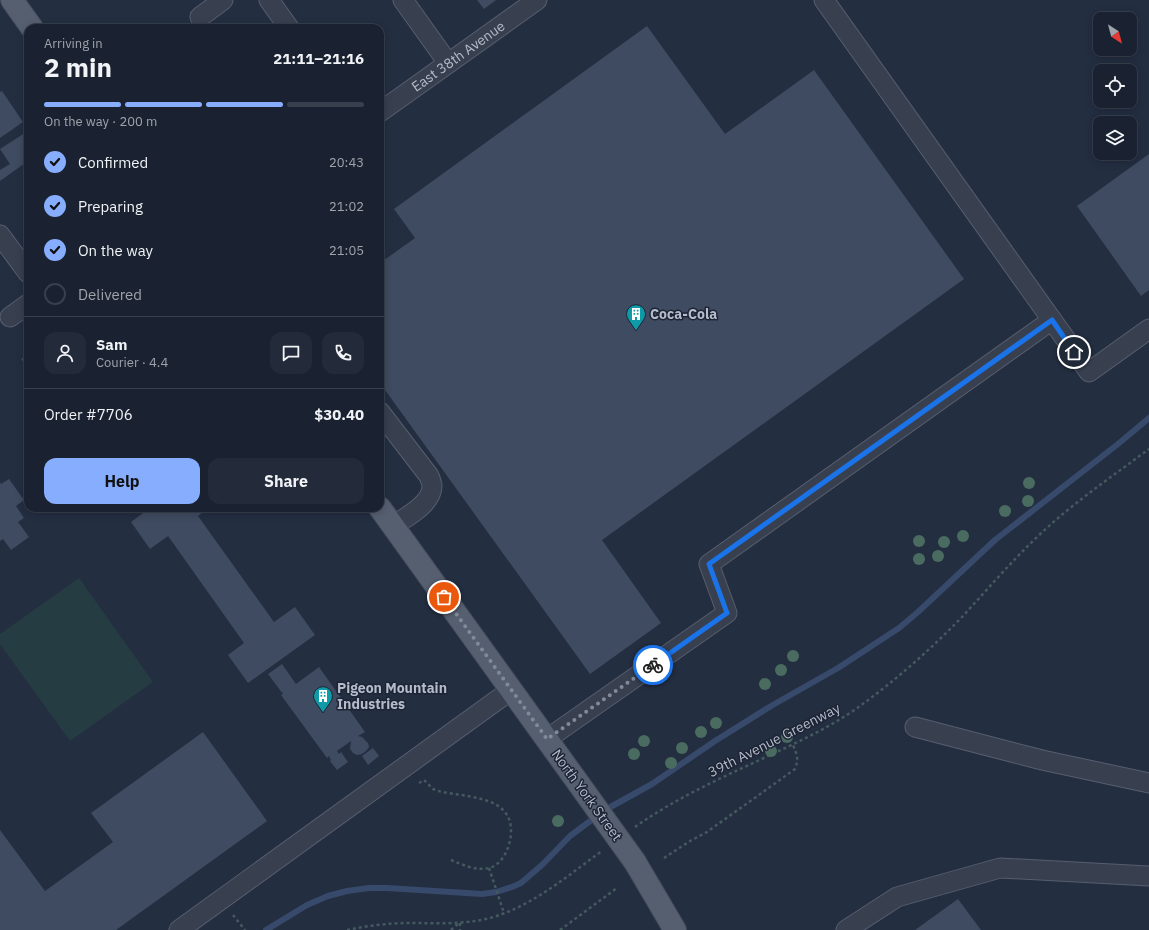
<!DOCTYPE html>
<html lang="en">
<head>
<meta charset="utf-8">
<style>
	body { margin:0; font-family:"IBM Plex Sans",sans-serif; background:#232a39; color:#f1f3f6; height:100vh; display:flex; flex-direction:column; font-size:15px; white-space:nowrap }
	* { box-sizing:border-box; margin:0 }
	p { font-size:13px; color:#9fa4ab }
	.icon { flex:none; width:22px; height:22px; fill:none; stroke:currentColor; stroke-width:2; stroke-linecap:round; stroke-linejoin:round }
	.map { position:relative; flex:1; overflow:hidden }
	.panel { position:absolute; left:24px; top:24px; width:360px; height:488px; display:flex; flex-direction:column; background:#1a2231; border-radius:12px; box-shadow:0 2px 10px #0003,0 0 0 1px #383f4d }
	.panel>* { flex:none }
	.needle { width:26px; rotate:144deg }
	.fabs { position:absolute; left:1093px; top:12px; display:grid; gap:8px }
	.fabs a { display:grid; place-items:center; width:44px; height:44px; border-radius:8px; background:#1a2231; box-shadow:0 2px 10px #0003,0 0 0 1px #383f4d; font-size:20px }
	.pin { position:absolute; display:grid; place-items:center; width:34px; height:34px; color:#fff; margin:-17px; border:2px solid #fff; border-radius:50%; box-shadow:0 1px 4px #0007 }
	.courier { position:absolute; display:grid; place-items:center; width:40px; height:40px; margin:-20px; border:3px solid #1a73e8; border-radius:50%; background:#fff; color:#222; box-shadow:0 1px 5px #0007 }
	.headline em { font-style:normal; font-weight:700 }
	.headline div { display:flex; flex-direction:column-reverse }
	.headline { display:flex; align-items:center; justify-content:space-between; height:68px; padding:0 20px }
	h1 { font-size:26px; font-weight:700; line-height:30px }
	.bar { display:grid; grid-template-columns:repeat(4,1fr); gap:6px 4px; align-content:center; height:48px; padding:0 20px }
	.bar i { height:5px; border-radius:3px; background:#383f4d }
	.bar .active { background:#86adfe }
	.bar p { grid-column:span 4 }
	.line { display:flex; align-items:center; gap:10px; padding:0 20px; border-top:1px solid #383f4d }
	.line div { flex:1 }
	.round { display:grid; place-items:center; flex:none; width:42px; height:42px; border-radius:12px; background:#232a39 }
	ol { padding:0 20px; list-style:none }
	li { display:flex; align-items:center; gap:12px; height:44px }
	li p { margin-inline-start:auto }
	li .icon { padding:4px; border-radius:50%; background:#86adfe; color:#111; stroke-width:4 }
	li:last-child { color:#9fa4ab }
	li i { width:22px; height:22px; border:2px solid #383f4d; border-radius:50% }
	.primary-button { display:flex; gap:8px; margin-top:auto; padding:8px 20px }
	.primary-button a { flex:1; height:46px; border-radius:12px; background:#86adfe; color:#111; font-size:16px; font-weight:700; line-height:46px; text-align:center }
	.primary-button a+a { background:#232a39; color:#f1f3f6 }
	.map>svg:first-child { display:block }
	.green { fill:#253d42 }
	.lines { fill:none; stroke-linecap:round; stroke-linejoin:round }
	.stream { stroke:#384a6b; stroke-width:6 }
	.building { fill:#3f4b61 }
	.minor-casing { stroke:#565e6e; stroke-width:21 }
	.major-casing { stroke:#414959; stroke-width:24 }
	.path { stroke:#445a5e; stroke-width:2.5; stroke-dasharray:3 3; stroke-linecap:butt }
	.minor { stroke:#384050; stroke-width:19 }
	.major { stroke:#565f70; stroke-width:22 }
	.major-bridge-casing { stroke:#414959; stroke-width:24; stroke-linecap:butt }
	.major-bridge { stroke:#565f70; stroke-width:22 }
	.tree { fill:#4a6b60 }
	.done { stroke:#818a9b; stroke-width:4; stroke-dasharray:0 7.2 }
	.route { stroke:#1a73e8; stroke-width:5 }
	.labels { text-anchor:middle; dominant-baseline:central; stroke-width:3; stroke-linejoin:round; paint-order:stroke }
	.street-label { font-size:14px; fill:#b4bccb; stroke:#1d2535 }
	.poi-label { font-size:14px; font-weight:bold; fill:#b4bccb; stroke:#1d2535; text-anchor:start }
</style>
</head>
<body>
<div class="map">
<svg width="1149" height="930" viewBox="0 0 1149 930">
	<rect width="100%" height="100%" fill="#232e41"/>
	<path class="green" d="M79,578l74,104 -83,59 -70,-97v-10z"/>
	<g class="lines">
		<path class="stream" d="M266,930l41,-25 21,-9 19,-5 22,-3h18l95,6 14,-2 16,-5 9,-4 22,-19 27,-28 35,-26 47,-26 63,-43 56,-35 67,-38 61,-40 19,-16 77,-72 123,-96 31,-26"/>
	</g>
	<path class="building" d="M477,0h19l-12,9z
		M647,26l78,108 89,-64 150,209 -362,261 59,83 -71,51 -210,-291v-120l35,-25 -21,-29z
		M2,91l21,31 -23,16v-46z
		M28,131v30l-28,20v-11l10,-6 -10,-15z
		M1149,154v136l-8,6 -64,-90z
		M28,354v15l-7,-10z
		M9,479l15,21 -8,6 8,12 -6,4 11,15 -18,13 -8,-11 -3,2v-59l1,2z
		M150,508h58l-10,8 76,106 21,-15 20,28 -67,48 -20,-28 16,-12 -76,-107 -18,13 -19,-27z
		M282,664l14,20 23,-17 46,65 -7,4 4,1 6,6 1,4 -3,4 -4,3 -5,1 -4,-2 -3,-4 1,-8 -14,10 2,3 2,-2 7,10 -11,8 -7,-9 1,-1 -2,-4 -2,2 -46,-63 2,-1 -15,-20z
		M203,732l64,89 -151,109h-116v-100l45,61 68,-49 -22,-29z
		M373,748l6,8 -11,9 -6,-9z
		M958,899l23,31h-66z"/>
	<g class="lines">
		<g class="minor-casing">
			<g id="minor">
				<path d="M269,0l20,28"/>
				<path d="M403,0l45,63"/>
				<path d="M824,0l265,372 60,-43"/>
				<path d="M200,17l23,-17"/>
				<path id="s1" d="M380,112l157,-112"/>
				<path d="M0,235l28,38"/>
				<path d="M10,317l18,-13"/>
				<path d="M380,412l49,64c1,3 3,7 3,10 0,18 -26,31 -39,40"/>
				<path d="M915,727l127,33 107,23"/>
				<path d="M547,739l180,-126 -18,-49 343,-244"/>
				<path d="M179,930l332,-240"/>
				<path d="M846,930l51,-33 103,-29 149,8"/>
			</g>
		</g>
		<g class="major-casing">
			<path id="major" d="M12,0l20,28
				M380,508l204,283
				M635,862l40,68"/>
		</g>
		<path class="path" d="M419,783l5,-3 9,9 5,2c18,4 41,5 57,13 7,4 13,10 15,18 4,15 -4,42 -21,46 -13,3 -26,-3 -38,-8
			M635,827c41,-29 86,-49 131,-70 32,-15 65,-30 94,-51 36,-26 71,-57 102,-89 24,-26 47,-53 73,-78 35,-34 75,-61 114,-90
			M664,858l26,-17 17,-9 88,-63c4,-11 2,-14 -2,-24
			M489,868l15,45
			M233,915l12,15
			M460,923v7
			M347,930c20,-4 41,-7 61,-7 27,0 55,2 82,-5 43,-12 77,-42 112,-67
			M451,930l8,-7
			M560,930l57,-42"/>
		<use href="#minor" class="minor"/>
		<use href="#major" class="major"/>
		<g class="major-bridge-casing">
			<path id="major-bridge" d="M584,791l51,71"/>
		</g>
		<use href="#major-bridge" class="major-bridge"/>
	</g>
	<g class="tree">
		<circle cx="1029" cy="483" r="6"/>
		<circle cx="1028" cy="501" r="6"/>
		<circle cx="1005" cy="511" r="6"/>
		<circle cx="963" cy="536" r="6"/>
		<circle cx="919" cy="541" r="6"/>
		<circle cx="944" cy="542" r="6"/>
		<circle cx="938" cy="556" r="6"/>
		<circle cx="919" cy="559" r="6"/>
		<circle cx="793" cy="656" r="6"/>
		<circle cx="781" cy="670" r="6"/>
		<circle cx="765" cy="684" r="6"/>
		<circle cx="716" cy="723" r="6"/>
		<circle cx="701" cy="732" r="6"/>
		<circle cx="787" cy="737" r="6"/>
		<circle cx="644" cy="741" r="6"/>
		<circle cx="682" cy="748" r="6"/>
		<circle cx="771" cy="751" r="6"/>
		<circle cx="634" cy="754" r="6"/>
		<circle cx="671" cy="763" r="6"/>
		<circle cx="558" cy="821" r="6"/>
	</g>
	<g class="lines">
		<path class="done" d="M444,597l103,142 106,-74"/>
		<path class="route" d="M653,665l74,-52 -18,-49 343,-244 22,32"/>
	</g>
	<defs>
		<g id="building-pin" transform="scale(1)"><path d="M0 17L-7.5 6A9.5 9.5 0 1 1 7.5 6Z" fill="#0f9aa8" stroke="#1d2535"/><path d="M-4-6H4V6H1V3H-1V6H-4ZM-2.5-4.3h1.7v1.8h-1.7ZM.8-4.3h1.7v1.8H.8ZM-2.5-1h1.7V.8h-1.7ZM.8-1h1.7V.8H.8Z" fill="#fff"/></g>
	</defs>
	<g fill-rule="evenodd">
		<use href="#building-pin" x="636" y="314"/>
		<use href="#building-pin" x="323" y="696"/>
	</g>
	<g class="labels">
		<g class="street-label">
			<text stroke="none"><textPath href="#s1" startOffset="96">East 38th Avenue</textPath></text>
			<text transform="translate(774 740) rotate(-27)">39th Avenue Greenway</text>
			<text transform="translate(587 795) rotate(54)">North York Street</text>
		</g>
		<g class="poi-label">
			<text x="650" y="314">Coca-Cola</text>
			<text x="337" y="688">Pigeon Mountain<tspan x="337" dy="16">Industries</tspan></text>
		</g>
	</g>
</svg>
<div class="fabs">
<a><svg class="needle" viewBox="-14 -14 28 28"><path d="M0-13l5 13h-10z" fill="#e53935"/><path d="M0 13l5-13h-10z" fill="#9fa4ab"/></svg></a>
<a><svg class="icon" aria-label="locate" viewBox="0 0 24 24"><circle cx="12" cy="12" r="6"/><path d="M12 2v4M12 18v4M2 12h4M18 12h4"/></svg></a>
<a><svg class="icon" aria-label="layers" viewBox="0 0 24 24"><path d="M12 4l9 5-9 5-9-5zM3 14l9 5 9-5"/></svg></a>
</div>
<div class="pin" style="left:444px;top:597px;background:#ea580c"><svg class="icon" aria-label="bag" viewBox="0 0 24 24"><path d="M5 8h14l-1 12H6zM9 8a3 3 0 0 1 6 0"/></svg></div>
<div class="pin" style="left:1074px;top:352px;background:#1f2937"><svg class="icon" aria-label="home" viewBox="0 0 24 24"><path d="M3 11l9-7 9 7M6 9v11h12V9"/></svg></div>
<div class="courier" style="left:653px;top:665px"><svg class="icon" aria-label="bike" viewBox="0 0 24 24"><circle cx="6" cy="16" r="4"/><circle cx="18" cy="16" r="4"/><path d="M6 16l4-8h5l3 8M10 8l3 8H6M13 5h3"/></svg></div>
<section class="panel">
<div class="headline"><div><h1>2 min</h1><p>Arriving in</p></div><em>21:11–21:16</em></div>
<div class="bar"><i class="active"></i><i class="active"></i><i class="active"></i><i></i><p>On the way · 200 m</p></div>
<ol>
<li><svg class="icon" aria-label="check" viewBox="0 0 24 24"><path d="M5 12l5 5 9-10"/></svg>Confirmed<p>20:43</p></li>
<li><svg class="icon" aria-label="check" viewBox="0 0 24 24"><path d="M5 12l5 5 9-10"/></svg>Preparing<p>21:02</p></li>
<li><svg class="icon" aria-label="check" viewBox="0 0 24 24"><path d="M5 12l5 5 9-10"/></svg>On the way<p>21:05</p></li>
<li><i></i>Delivered</li>
</ol>
<div class="line" style="height:72px"><a class="round"><svg class="icon" aria-label="person" viewBox="0 0 24 24"><circle cx="12" cy="8" r="4"/><path d="M4 21q1-7 8-7t8 7"/></svg></a><div><b>Sam</b><p>Courier · 4.4</p></div><a class="round"><svg class="icon" aria-label="chat" viewBox="0 0 24 24"><path d="M4 5h16v11H9l-5 4z"/></svg></a><a class="round"><svg class="icon" aria-label="phone" viewBox="0 0 24 24"><path d="M5 4h4l2 5-3 2q2 4 5 5l2-3 5 2v4C11 20 4 13 5 4z"/></svg></a></div>
<div class="line" style="height:52px"><div>Order #7706</div><b>$30.40</b></div>
<div class="primary-button"><a>Help</a><a>Share</a></div>
</section>
</div>
</body>
</html>
